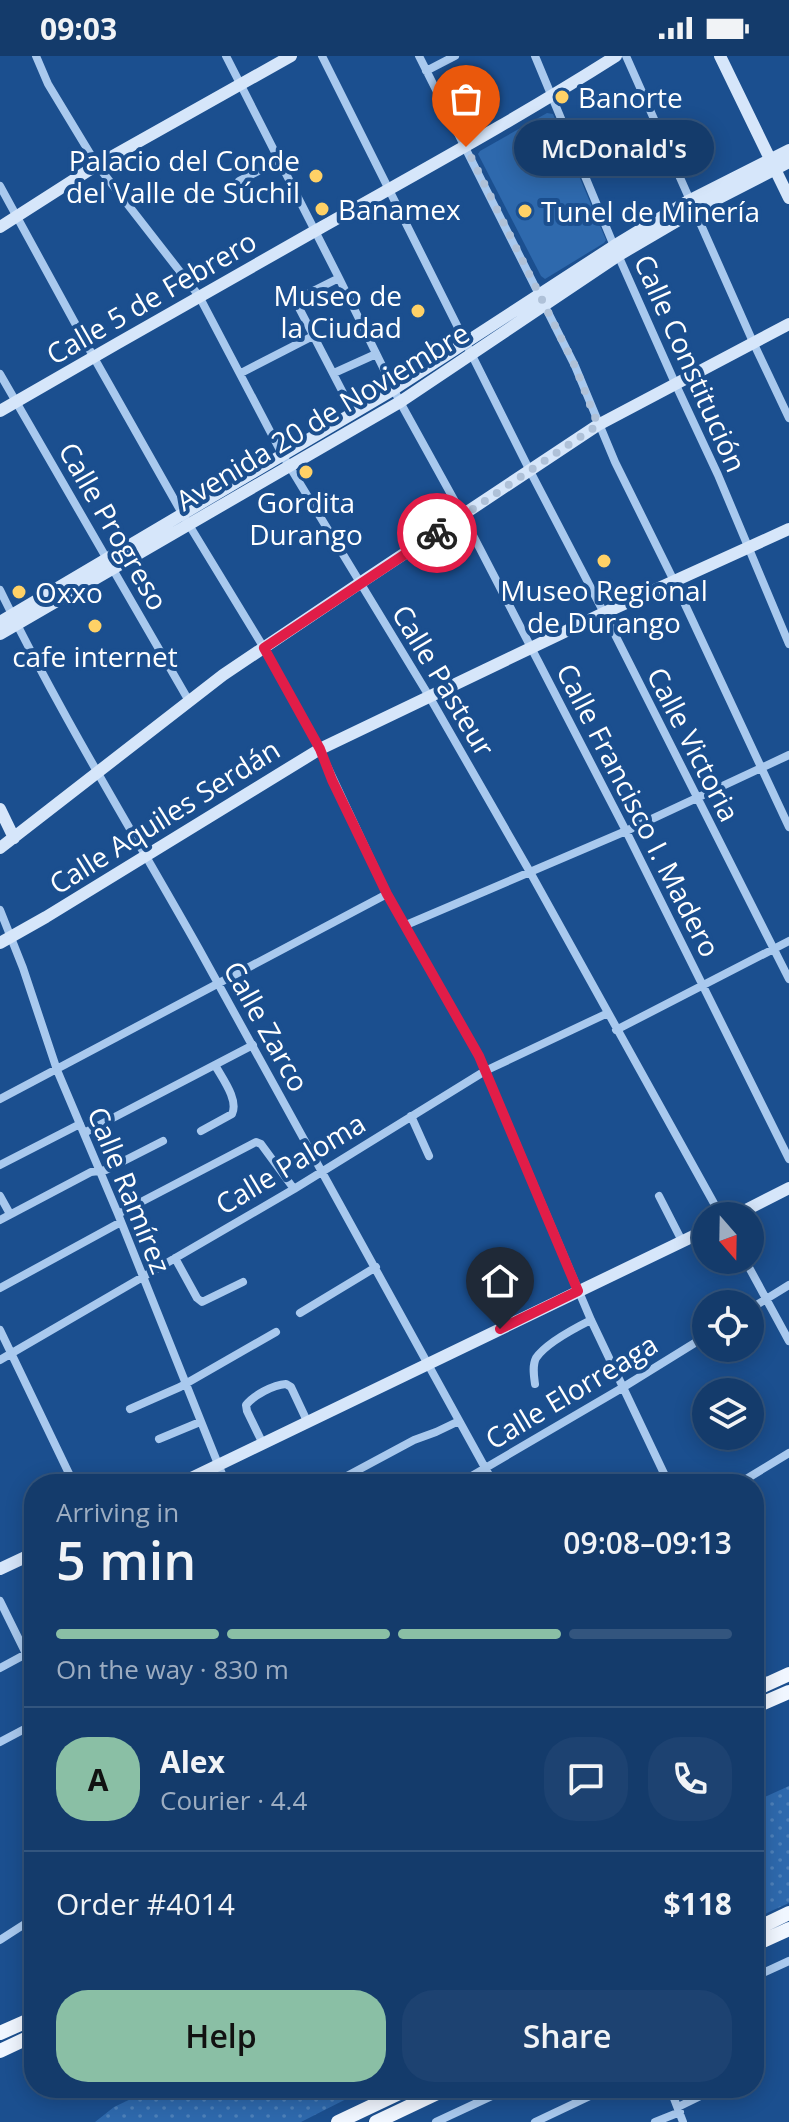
<!DOCTYPE html>
<html lang="en">
<head>
<meta charset="utf-8">
<style>
	body { margin:0; font-family:"Open Sans",sans-serif; background:#1d4271; color:#f1f3f6; height:100vh; display:flex; flex-direction:column; font-size:30px; white-space:nowrap }
	* { box-sizing:border-box; margin:0 }
	p { font-size:26px; color:#9dadc1 }
	.icon { flex:none; width:44px; height:44px; fill:none; stroke:currentColor; stroke-width:2; stroke-linecap:round; stroke-linejoin:round }
	.map { position:relative; flex:1; overflow:hidden }
	.details { position:absolute; left:24px; top:1418px; width:740px; height:624px; display:flex; flex-direction:column; background:#143b6b; border-radius:32px; box-shadow:0 4px 20px #0003,0 0 0 2px #33557e }
	.details>* { flex:none }
	.needle { width:52px; rotate:160deg }
	.tools { position:absolute; left:692px; top:1146px; display:grid; gap:16px }
	.tools a { display:grid; place-items:center; width:72px; height:72px; border-radius:50%; background:#143b6b; box-shadow:0 4px 20px #0003,0 0 0 2px #33557e; font-size:40px }
	.pin { position:absolute; display:grid; place-items:center; width:68px; height:68px; color:#fff; margin:-82px -34px; border-radius:50% 50% 50% 0; rotate:-45deg; box-shadow:0 0 8px #0007 }
	.pin .icon { rotate:45deg }
	.courier { position:absolute; display:grid; place-items:center; width:80px; height:80px; margin:-40px; border:6px solid #e11d48; border-radius:50%; background:#fff; color:#222; box-shadow:0 2px 10px #0007 }
	.bubble { position:absolute; height:56px; border-radius:28px; background:#143b6b; box-shadow:0 4px 20px #0003,0 0 0 2px #33557e; font-size:26px; font-weight:600; line-height:56px; text-align:center }
	.summary em { font-style:normal; font-weight:600 }
	.summary div { display:flex; flex-direction:column-reverse }
	.summary { display:flex; align-items:center; justify-content:space-between; height:136px; padding:0 32px }
	h1 { font-size:52px; font-weight:600; line-height:60px }
	.bar { display:grid; grid-template-columns:repeat(4,1fr); gap:12px 8px; align-content:center; height:96px; padding:0 32px }
	.bar i { height:10px; border-radius:6px; background:#33557e }
	.bar .on { background:#8abfa5 }
	.bar p { grid-column:span 4 }
	.line { display:flex; align-items:center; gap:20px; padding:0 32px; border-top:2px solid #33557e }
	.line div { flex:1 }
	.round { display:grid; place-items:center; flex:none; width:84px; height:84px; border-radius:32px; background:#1d4271 }
	.cta { display:flex; gap:16px; margin-top:auto; padding:16px 32px }
	.cta a { flex:1; height:92px; border-radius:32px; background:#8abfa5; color:#111; font-size:32px; font-weight:600; line-height:92px; text-align:center }
	.cta a+a { background:#1d4271; color:#f1f3f6 }
	.status { display:flex; justify-content:space-between; align-items:center; height:56px; padding:0 40px; background:#143b6b; direction:ltr }
	.status svg { height:22px; fill:currentColor }
	.map>svg:first-child { display:block }
	.grass { fill:url(#grass-dots) }
	.park { fill:#2e69ad }
	.lines { fill:none; stroke-linecap:round; stroke-linejoin:round }
	.street { stroke:#a9c9ee; stroke-width:8 }
	.secondary { stroke:#d6e6fa; stroke-width:12 }
	.primary { stroke:#f0f6ff; stroke-width:14 }
	.done { stroke:#afc1d8; stroke-width:8; stroke-dasharray:0 14.4 }
	.route { stroke:#e11d48; stroke-width:10 }
	.poi-dot { fill:#ffd166; stroke:#1b4f8f; stroke-width:3 }
	.labels { text-anchor:middle; dominant-baseline:central; stroke-width:8; stroke-linejoin:round; paint-order:stroke }
	.poi-label { font-size:28px; fill:#fff; stroke:#1b4f8f; text-anchor:start }
	.street-label { font-size:28px; fill:#fff; stroke:#1b4f8f }
</style>
</head>
<body>
<div class="status"><b>09:03</b><svg viewBox="0 0 49 12"><path d="M0 12V9h3v3zM5 12V6h3v6zM10 12V3h3v9zM15 12V0h3v12zM26 1h20v11H26zM47 4h2v5h-2z"/></svg></div>
<div class="map">
<svg width="789" height="2066" viewBox="0 0 789 2066">
	<defs>
		<pattern id="grass-dots" width="8" height="8" patternUnits="userSpaceOnUse" patternTransform="scale(2)"><rect width="8" height="8" fill="#2e69ad"/><path d="M2 2h.1M6 6h.1" fill="none" stroke="#4d80b9" stroke-width="1.8" stroke-linecap="round"/></pattern>
	</defs>
	<rect width="100%" height="100%" fill="#1b4f8f"/>
	<path class="grass" d="M789,1730v117l-35,16v-117z
		M154,2032h214l-67,34h-206l19,-15z"/>
	<path class="park" d="M547,57l6,1 53,126 -2,3 -59,36 -4,-3 -63,-122 2,-3z"/>
	<g class="lines">
		<path class="street" d="M36,0l12,28 49,81 102,131 83,158 147,242 101,176 191,344
			M226,0l113,222 61,124 63,114 163,315 163,328
			M322,0l208,415 74,142 185,366
			M419,0l156,310 40,96 59,119 115,246
			M535,0l79,190 61,137 43,92 71,169
			M626,0l127,286 36,76
			M426,15l29,-15
			M239,125l39,-20
			M0,130l93,170 90,159 81,133 51,92 72,154 92,162 112,264 78,164
			M339,222l-36,18 -4,3 -1,7 55,106
			M241,317l72,-37
			M334,317l42,-19
			M0,318l189,327
			M0,534c60,124 132,240 199,359 100,178 197,357 295,535
			M0,854l23,58 34,102 61,144 108,270
			M406,869l220,-94 163,-76
			M616,974l173,-89
			M0,1043l387,-205
			M411,1060l18,40
			M201,1075l31,-17c7,-14 -10,-36 -17,-49
			M84,1077l169,-88
			M0,1109l80,-41
			M0,1140l10,18
			M659,1140l23,45
			M118,1158l138,-72 5,2 33,45
			M0,1164l91,-48 15,-2 57,-29
			M175,1202l22,40 5,4 41,-20
			M745,1204l44,81
			M0,1232l121,-66
			M750,1253l39,-24
			M300,1257l76,-46
			M0,1274l74,154
			M0,1304l294,-171 191,-118 123,-58
			M535,1328c-1,-8 -3,-18 1,-26 10,-15 39,-30 55,-38
			M130,1353l50,-22 96,-55
			M159,1383l41,-17
			M263,1388l-16,-33 -1,-6c8,-10 27,-20 40,-21l5,3 16,34
			M332,1428l82,-44 22,-8 23,-11
			M458,1428l164,-96 84,-52
			M738,1428l51,-31
			M0,1545l34,69
			M754,1604l12,25
			M0,1612l26,-14
			M0,1686l34,-18
			M0,1884l34,-22
			M754,1921l35,-16
			M670,2032l13,34
			M678,2051l39,-19
			M436,2066l73,-34
			M535,2066l72,-34
			M655,2066l25,-10"/>
		<path class="secondary" d="M720,0l69,142
			M0,171l97,-62 194,-109
			M0,355c107,-62 214,-123 322,-184 99,-56 198,-110 294,-171
			M0,566l394,-233 220,-143 76,-46 99,-50
			M0,578l400,-232 219,-147 75,-44 95,-49
			M0,753l14,29
			M0,792l223,-173 137,-92 238,-158 191,-101
			M0,887l46,-26 274,-168 284,-136 185,-84
			M734,1160l55,-28
			M179,1428l527,-254
			M0,1513l34,-16"/>
		<path class="primary" d="M754,1634l35,-16
			M754,1651l35,-15
			M754,1874l35,-17
			M754,1889l35,-16
			M0,1977l34,-15
			M0,1995l34,-16
			M338,2066l72,-34
			M376,2066l72,-34"/>
	</g>
	<g class="lines">
		<path class="done" d="M437,477l161,-108 -23,-59 -109,-219"/>
		<path class="route" d="M437,477l-173,115 56,101 12,31 55,114 92,162 99,235 -78,38"/>
	</g>
	<g class="poi-dot">
		<circle cx="562" cy="41" r="8"/>
		<circle cx="316" cy="120" r="8"/>
		<circle cx="322" cy="153" r="8"/>
		<circle cx="525" cy="155" r="8"/>
		<circle cx="418" cy="255" r="8"/>
		<circle cx="306" cy="416" r="8"/>
		<circle cx="604" cy="505" r="8"/>
		<circle cx="19" cy="536" r="8"/>
		<circle cx="95" cy="570" r="8"/>
	</g>
	<g class="labels">
		<g class="poi-label">
			<text x="578" y="41">Banorte</text>
			<text x="300" y="104" text-anchor="end">Palacio del Conde<tspan x="300" dy="32">del Valle de Súchil</tspan></text>
			<text x="338" y="153">Banamex</text>
			<text x="541" y="155">Tunel de Minería</text>
			<text x="402" y="239" text-anchor="end">Museo de<tspan x="402" dy="32">la Ciudad</tspan></text>
			<text x="306" y="446" text-anchor="middle">Gordita<tspan x="306" dy="32">Durango</tspan></text>
			<text x="604" y="534" text-anchor="middle">Museo Regional<tspan x="604" dy="32">de Durango</tspan></text>
			<text x="35" y="536">Oxxo</text>
			<text x="95" y="600" text-anchor="middle">cafe internet</text>
		</g>
		<g class="street-label">
			<text transform="translate(151 241) rotate(-30)">Calle 5 de Febrero</text>
			<text transform="translate(691 307) rotate(66)">Calle Constitución</text>
			<text transform="translate(322 360) rotate(-31)">Avenida 20 de Noviembre</text>
			<text transform="translate(114 470) rotate(60)">Calle Progreso</text>
			<text transform="translate(444 624) rotate(59)">Calle Pasteur</text>
			<text transform="translate(694 688) rotate(63)">Calle Victoria</text>
			<text transform="translate(639 754) rotate(63)">Calle Francisco I. Madero</text>
			<text transform="translate(164 760) rotate(-32)">Calle Aquiles Serdán</text>
			<text transform="translate(267 970) rotate(61)">Calle Zarco</text>
			<text transform="translate(290 1107) rotate(-31)">Calle Paloma</text>
			<text transform="translate(130 1134) rotate(68)">Calle Ramírez</text>
			<text transform="translate(571 1335) rotate(-31)">Calle Elorreaga</text>
		</g>
	</g>
</svg>
<div class="tools">
<a><svg class="needle" viewBox="-14 -14 28 28"><path d="M0-13l5 13h-10z" fill="#e53935"/><path d="M0 13l5-13h-10z" fill="#9dadc1"/></svg></a>
<a><svg class="icon" aria-label="locate" viewBox="0 0 24 24"><circle cx="12" cy="12" r="6"/><path d="M12 2v4M12 18v4M2 12h4M18 12h4"/></svg></a>
<a><svg class="icon" aria-label="layers" viewBox="0 0 24 24"><path d="M12 4l9 5-9 5-9-5zM3 14l9 5 9-5"/></svg></a>
</div>
<div class="pin" style="left:466px;top:91px;background:#ea580c"><svg class="icon" aria-label="bag" viewBox="0 0 24 24"><path d="M5 8h14l-1 12H6zM9 8a3 3 0 0 1 6 0"/></svg></div>
<div class="pin" style="left:500px;top:1273px;background:#1f2937"><svg class="icon" aria-label="home" viewBox="0 0 24 24"><path d="M3 11l9-7 9 7M6 9v11h12V9"/></svg></div>
<div class="courier" style="left:437px;top:477px"><svg class="icon" aria-label="bike" viewBox="0 0 24 24"><circle cx="6" cy="16" r="4"/><circle cx="18" cy="16" r="4"/><path d="M6 16l4-8h5l3 8M10 8l3 8H6M13 5h3"/></svg></div>
<div class="bubble" style="left:514px;top:64px;width:200px">McDonald's</div>
<section class="details">
<div class="summary"><div><h1>5 min</h1><p>Arriving in</p></div><em>09:08–09:13</em></div>
<div class="bar"><i class="on"></i><i class="on"></i><i class="on"></i><i></i><p>On the way · 830 m</p></div>
<div class="line" style="height:144px"><b class="round" style="background:#8abfa5;color:#111">A</b><div><b>Alex</b><p>Courier · 4.4</p></div><a class="round"><svg class="icon" aria-label="chat" viewBox="0 0 24 24"><path d="M4 5h16v11H9l-5 4z"/></svg></a><a class="round"><svg class="icon" aria-label="phone" viewBox="0 0 24 24"><path d="M5 4h4l2 5-3 2q2 4 5 5l2-3 5 2v4C11 20 4 13 5 4z"/></svg></a></div>
<div class="line" style="height:104px"><div>Order #4014</div><b>$118</b></div>
<div class="cta"><a>Help</a><a>Share</a></div>
</section>
</div>
</body>
</html>
